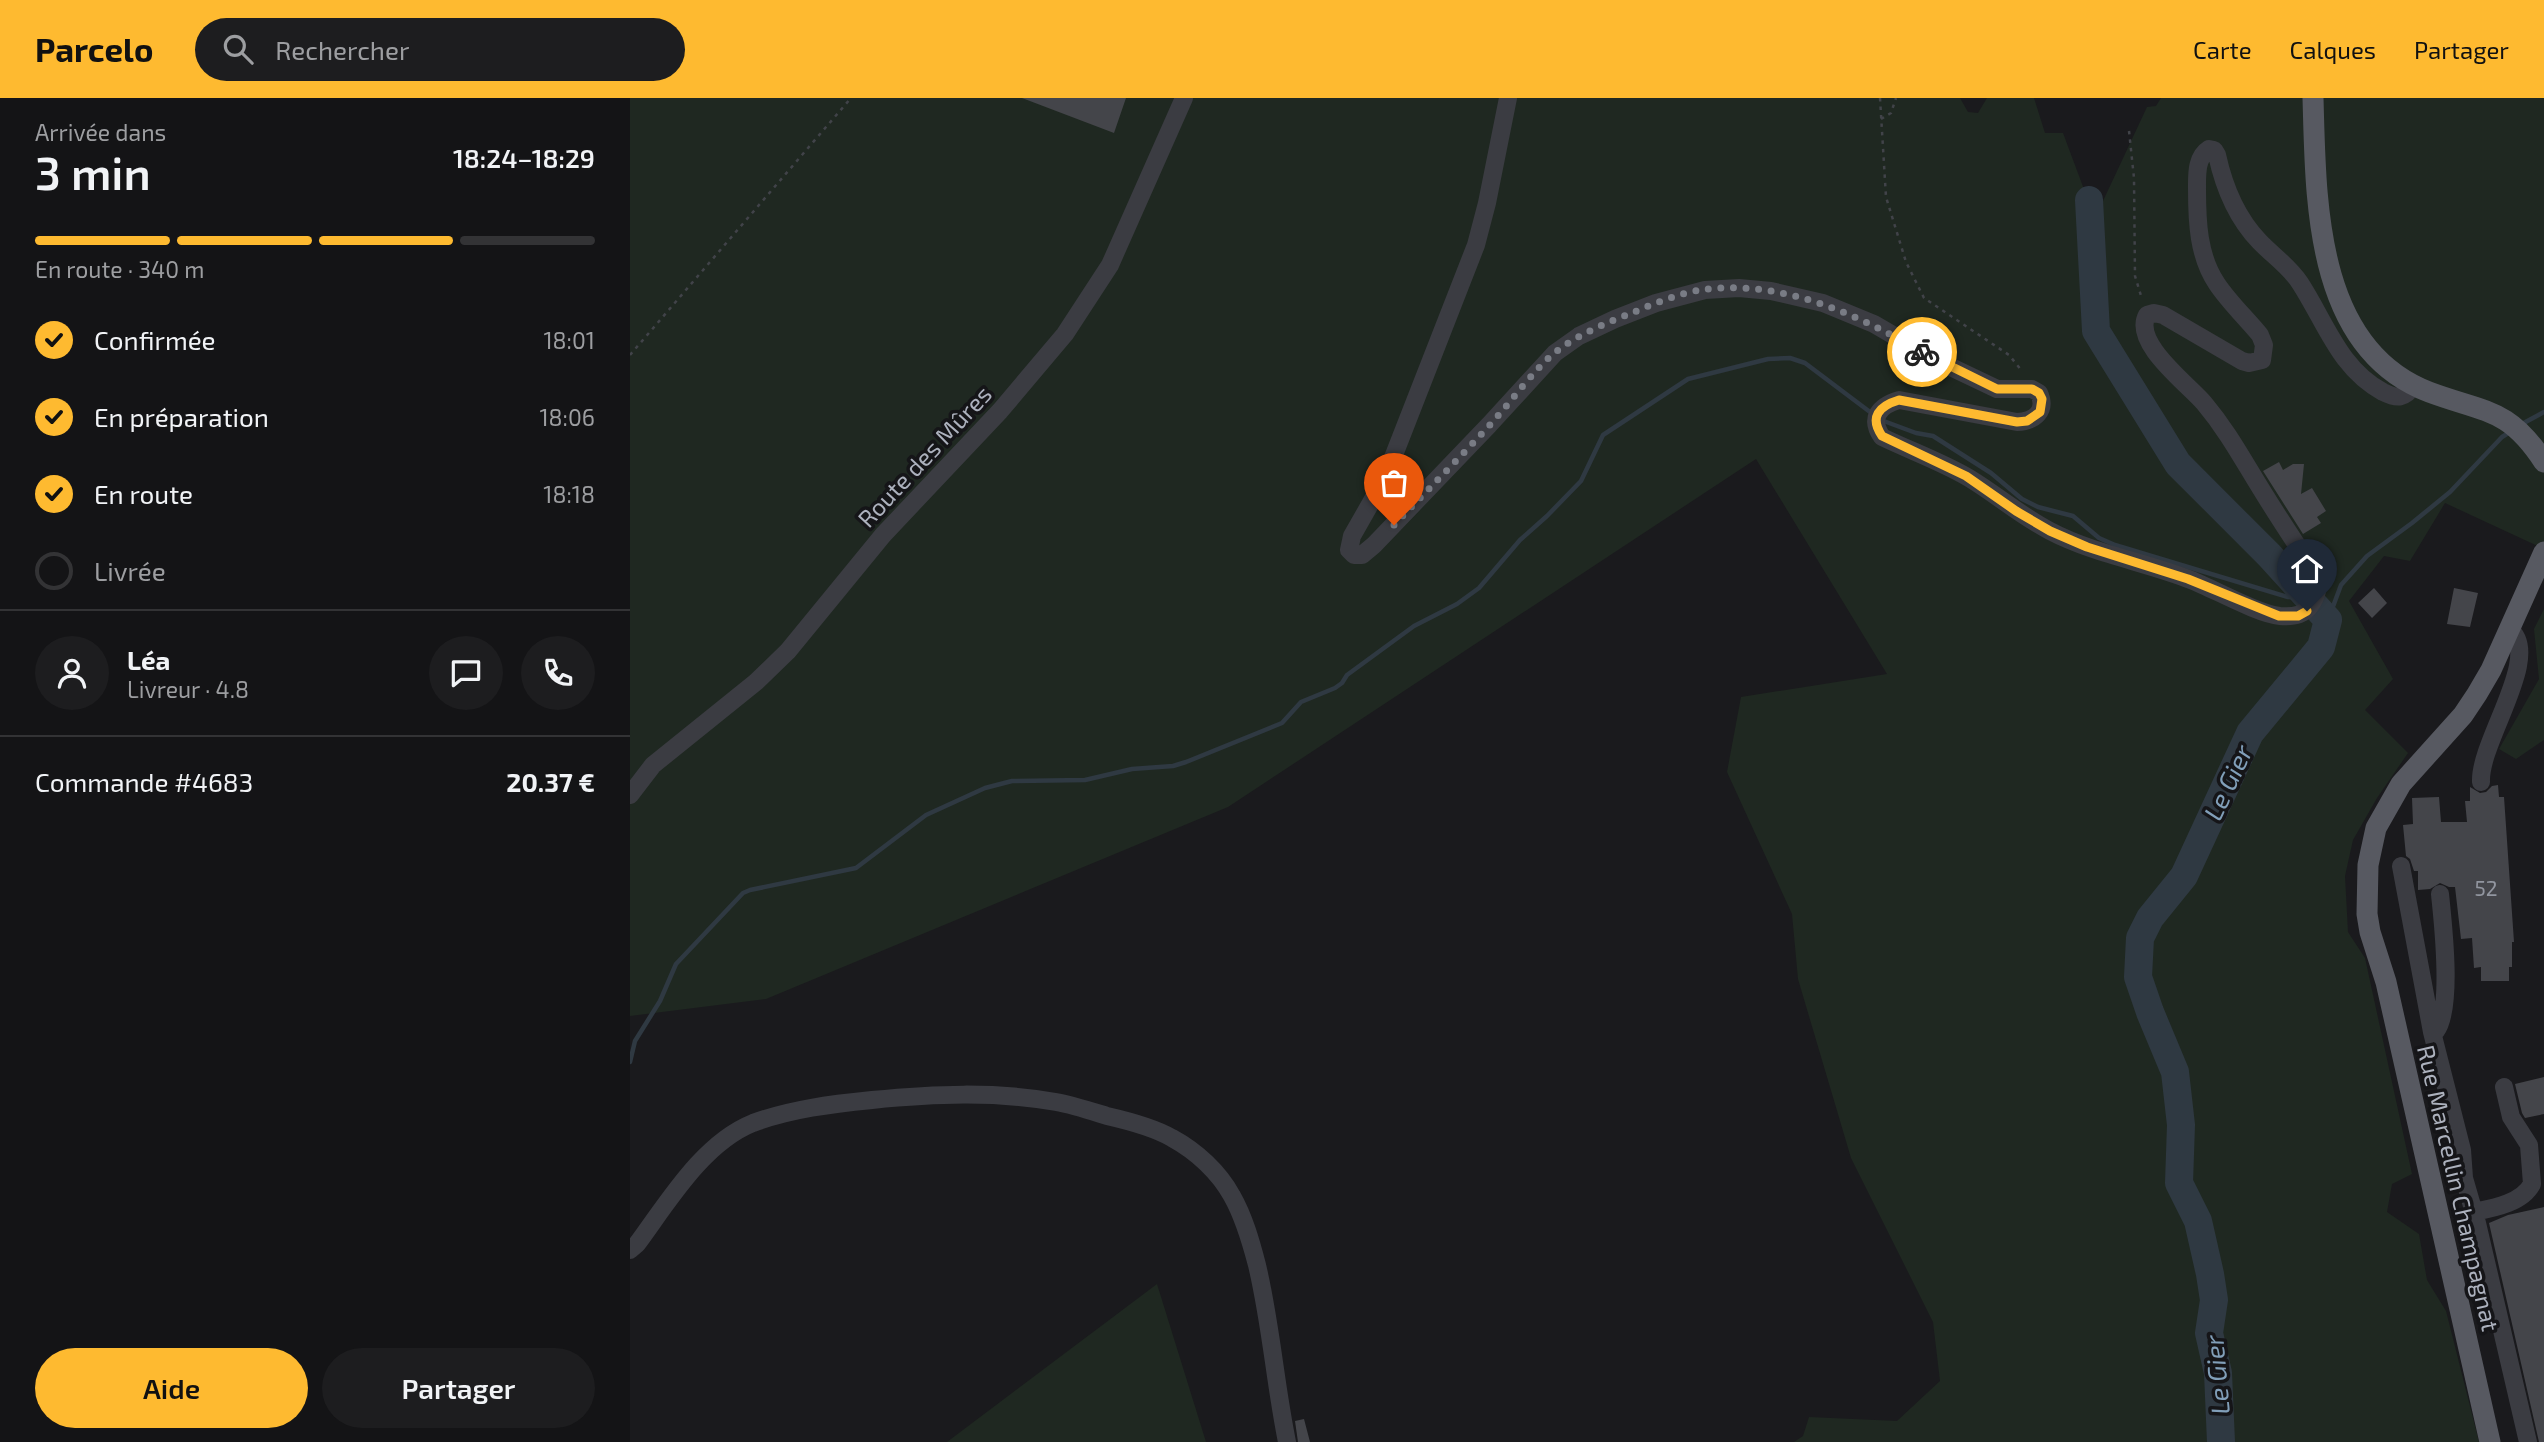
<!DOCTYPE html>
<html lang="fr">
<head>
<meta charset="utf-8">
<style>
	body { margin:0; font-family:"Exo 2",sans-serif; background:#1d1d1f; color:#f1f3f6; height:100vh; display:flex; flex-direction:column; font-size:26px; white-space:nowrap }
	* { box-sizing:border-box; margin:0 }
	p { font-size:23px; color:#9d9ea1 }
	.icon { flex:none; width:38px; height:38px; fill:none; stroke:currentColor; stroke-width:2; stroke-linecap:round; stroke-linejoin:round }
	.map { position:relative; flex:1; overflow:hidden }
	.details { display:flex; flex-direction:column; background:#141416; width:630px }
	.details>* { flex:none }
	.pin { position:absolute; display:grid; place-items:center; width:60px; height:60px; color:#fff; margin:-72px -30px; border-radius:50% 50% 50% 0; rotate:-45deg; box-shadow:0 0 7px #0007 }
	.pin .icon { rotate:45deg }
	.courier { position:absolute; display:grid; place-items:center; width:70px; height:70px; margin:-35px; border:5px solid #feba30; border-radius:50%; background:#fff; color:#222; box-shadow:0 2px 9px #0007 }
	.headline em { font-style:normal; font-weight:600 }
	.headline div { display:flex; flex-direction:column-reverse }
	.headline { display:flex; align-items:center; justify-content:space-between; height:119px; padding:0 35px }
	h1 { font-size:46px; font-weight:600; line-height:52px }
	.bar { display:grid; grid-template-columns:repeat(4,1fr); gap:10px 7px; align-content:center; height:84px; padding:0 35px }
	.bar i { height:9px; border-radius:5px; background:#333335 }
	.bar .on { background:#feba30 }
	.bar p { grid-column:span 4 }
	.line { display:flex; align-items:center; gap:18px; padding:0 35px; border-top:2px solid #333335 }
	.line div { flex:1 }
	.round { display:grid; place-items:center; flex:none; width:74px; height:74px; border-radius:37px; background:#1d1d1f }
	ol { padding:0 35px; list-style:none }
	li { display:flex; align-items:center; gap:21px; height:77px }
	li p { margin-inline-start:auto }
	li .icon { padding:7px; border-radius:50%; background:#feba30; color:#111; stroke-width:4 }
	li:last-child { color:#9d9ea1 }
	li i { width:38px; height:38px; border:4px solid #333335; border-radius:50% }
	.button { display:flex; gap:14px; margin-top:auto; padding:14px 35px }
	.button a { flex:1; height:80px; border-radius:42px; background:#feba30; color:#111; font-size:28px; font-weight:600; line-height:80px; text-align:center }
	.button a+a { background:#1d1d1f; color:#f1f3f6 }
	header { display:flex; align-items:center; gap:42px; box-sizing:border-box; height:98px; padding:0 35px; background:#feba30; color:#111 }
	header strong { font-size:33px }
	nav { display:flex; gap:38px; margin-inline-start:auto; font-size:24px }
	.search { width:490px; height:63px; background:#1d1d1f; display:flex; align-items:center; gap:18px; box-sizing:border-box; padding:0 24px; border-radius:38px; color:#9d9ea1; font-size:26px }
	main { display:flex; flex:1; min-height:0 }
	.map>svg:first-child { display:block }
	.green { fill:#1f2821 }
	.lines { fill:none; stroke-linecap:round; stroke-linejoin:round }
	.stream { stroke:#2f3942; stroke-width:4.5 }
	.river { stroke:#2f3942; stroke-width:28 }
	.building { fill:#44454a }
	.path { stroke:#414349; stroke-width:2.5; stroke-dasharray:3.5 5; stroke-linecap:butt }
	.minor { stroke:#3b3c42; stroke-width:18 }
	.major { stroke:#575961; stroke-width:21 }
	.done { stroke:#797c85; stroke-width:7; stroke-dasharray:0 12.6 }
	.route { stroke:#feba30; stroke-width:9 }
	.labels { text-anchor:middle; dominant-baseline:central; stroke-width:7; stroke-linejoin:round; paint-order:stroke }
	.number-label { font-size:21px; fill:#9296a0 }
	.street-label { font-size:24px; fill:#acb1bd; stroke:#151518 }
	.water-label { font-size:26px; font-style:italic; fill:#819fb9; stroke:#151518 }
</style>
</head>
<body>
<header>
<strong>Parcelo</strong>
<div class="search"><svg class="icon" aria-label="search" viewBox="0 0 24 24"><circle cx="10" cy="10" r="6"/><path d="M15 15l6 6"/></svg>Rechercher</div>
<nav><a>Carte</a><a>Calques</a><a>Partager</a></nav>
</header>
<main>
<section class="details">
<div class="headline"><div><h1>3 min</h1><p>Arrivée dans</p></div><em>18:24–18:29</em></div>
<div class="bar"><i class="on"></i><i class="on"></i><i class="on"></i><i></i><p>En route · 340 m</p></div>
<ol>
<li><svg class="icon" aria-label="check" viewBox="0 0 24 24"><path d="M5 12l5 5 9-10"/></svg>Confirmée<p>18:01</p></li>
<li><svg class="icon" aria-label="check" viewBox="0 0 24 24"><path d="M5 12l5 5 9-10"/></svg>En préparation<p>18:06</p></li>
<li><svg class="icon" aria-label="check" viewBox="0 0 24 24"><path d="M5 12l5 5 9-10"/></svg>En route<p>18:18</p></li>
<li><i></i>Livrée</li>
</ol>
<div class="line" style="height:126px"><a class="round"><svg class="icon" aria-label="person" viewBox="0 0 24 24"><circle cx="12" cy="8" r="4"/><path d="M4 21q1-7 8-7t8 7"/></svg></a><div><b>Léa</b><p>Livreur · 4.8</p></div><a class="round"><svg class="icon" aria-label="chat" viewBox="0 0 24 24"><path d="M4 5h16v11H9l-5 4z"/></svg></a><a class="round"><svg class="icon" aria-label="phone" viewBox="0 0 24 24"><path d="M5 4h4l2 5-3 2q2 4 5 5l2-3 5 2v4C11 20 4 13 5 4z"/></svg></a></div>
<div class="line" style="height:91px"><div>Commande #4683</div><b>20.37 €</b></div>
<div class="button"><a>Aide</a><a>Partager</a></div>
</section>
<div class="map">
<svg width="1914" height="1344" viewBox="0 0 1914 1344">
	<rect width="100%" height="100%" fill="#1a1a1d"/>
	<path class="green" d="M0,0h1330l8,14 10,1 9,-15h47l11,35h18l25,67 15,1 44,-94 9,-1 5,-8h383v451l-99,-46 -35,58 -26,-5 -35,45 44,78 -28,31 43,43 -31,45 -24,42 -8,36 3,56 17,26 47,216 -20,10 -5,28 32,22 8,46 19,31 33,131h-685l9,-6 6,-19 88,4 43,-40 -7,-59 -82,-164 -53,-179 -6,-65 -65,-142 14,-75 146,-23 -131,-215 -528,348 -462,192 -136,17z
		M1914,511v131l-28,19 -17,-10 40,-70 -5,-50z
		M527,1186l49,158h-259z"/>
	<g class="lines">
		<path class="stream" d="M1251,322l35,13 17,3 58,37 31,26 16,8 35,9 26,22 16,7 173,52 20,1
			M1890,327l24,-13
			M1698,522l13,-35 26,-29 45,-33 38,-31 52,-55 8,-5
			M0,964l5,-21 25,-40 16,-37 67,-71 7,-3 106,-22 70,-53 59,-27 27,-7 73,-1 47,-11 41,-3 13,-4 96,-39 19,-21 34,-14 7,-5 5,-8 67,-49 43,-22 22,-16 41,-48 27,-24 34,-35 22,-46 85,-56 80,-20 22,-1 15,5 69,52"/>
		<path class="river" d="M1459,102l7,131 82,133 91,91 59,65 -7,27 -71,86 -66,143 -34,42 -10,20 -2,39 12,35 25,60 6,53 -2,58 19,38 12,53 4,26 -5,33 9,40 3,69"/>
	</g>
	<path class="building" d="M392,0h104l-12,35z
		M1649,364l4,8 10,-6h11l-3,30 11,-6 14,23 -9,6 4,6 -18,11 -40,-63z
		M1744,490l13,15 -15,15 -14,-15z
		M1824,490l24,5 -8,34 -23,-3z
		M1868,687l1,12h5l10,145h-2v25h-3v14h-28v-14l-7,1 -2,-30 -11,1 -6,-52h-6l-9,-4 -10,6 -12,1v-19h-4l-4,-12 -4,-3 -3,-31 10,-1 -1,-26 27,-1 2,25h26l-2,-21h5v-14l10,6 6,-1 6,-6z
		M1914,979v37l-19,4 -3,-5 -7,-29z
		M1914,1109v235h-5l-50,-219 19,-8z
		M674,1321l6,23h-12l-3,-21z"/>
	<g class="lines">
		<path class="path" d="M1250,0l6,99 20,65 18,36 85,57 13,16
			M1251,21l10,-6 5,-15
			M1499,33l5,47 1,98 7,23
			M0,257l221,-257"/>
		<path class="minor" d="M878,0l-21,105 -11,42 -91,233 -33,58 -3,14 5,5h8l12,-10 115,-120 66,-72 24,-17 36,-17 41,-16 49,-13 34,-2 32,3 52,12 51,21 60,35 63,30h35l7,4c8,18 -4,28 -22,29l-118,-22c-20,6 -30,18 -17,37 29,14 60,25 87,41 28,17 52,38 81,53 44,23 95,31 141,49 23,9 67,34 89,36 15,1 25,-1 32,-13 6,-10 8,-19 3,-30 -16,-25 -33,-50 -49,-76 -21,-33 -36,-63 -62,-94 -16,-19 -72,-60 -57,-88l7,-2 9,2 79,46 7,2 13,-3 2,-15 -4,-10c-14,-17 -31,-33 -43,-51 -19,-28 -20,-63 -20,-95 0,-14 -1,-32 12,-40l5,1 3,5c7,32 19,62 42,86 13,14 30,25 41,42 26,40 39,85 83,109 14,7 22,7 31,-7
			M1851,684c-2,-41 63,-127 28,-153
			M0,697l23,-30 103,-83 32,-31 95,-116 117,-124 65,-77 45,-69 74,-167
			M1771,768l31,166 30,118 2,28 13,45 51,219
			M1802,934l4,-1c17,-23 7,-107 4,-137
			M1844,1114c20,-4 48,-9 58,-28l-3,-39 -18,-28 -7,-30
			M0,1152l7,-6c31,-42 66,-101 116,-121 38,-14 79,-19 119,-23 61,-6 123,-9 184,2 17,3 35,9 51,14 22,5 46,11 65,22 24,13 47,34 60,58 12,21 19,46 25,69 14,59 18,118 30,177"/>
		<path class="major" d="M1683,0c3,102 1,250 116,294 56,21 79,15 115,70
			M1860,1344l-104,-460 -16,-50 -3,-18 1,-49 8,-37 25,-44 62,-69 14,-21 14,-24 53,-118"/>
	</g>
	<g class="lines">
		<path class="done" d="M764,427c34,-36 69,-70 102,-107 18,-20 40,-51 61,-67 22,-17 49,-28 75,-38 23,-10 50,-21 75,-24 79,-8 149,25 215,63"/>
		<path class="route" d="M1292,254l75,37h35l7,4 3,6 -2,13 -13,9 -10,1 -118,-22c-20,6 -30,17 -17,36l84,40 50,35 34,20 37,16 101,32 91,37h19l9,-5"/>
	</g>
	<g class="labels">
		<g class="number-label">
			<text x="1856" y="789">52</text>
		</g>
		<g class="street-label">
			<text transform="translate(294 358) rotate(-47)">Route des Mûres</text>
			<text transform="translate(1829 1090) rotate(77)">Rue Marcellin Champagnat</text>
		</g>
		<g class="water-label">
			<text transform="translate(1597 684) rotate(-65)">Le Gier</text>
			<text transform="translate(1586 1277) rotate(-95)">Le Gier</text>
		</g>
	</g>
</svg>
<div class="pin" style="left:764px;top:427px;background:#ea580c"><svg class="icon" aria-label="bag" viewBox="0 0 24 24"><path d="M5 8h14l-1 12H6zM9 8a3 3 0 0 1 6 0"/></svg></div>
<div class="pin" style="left:1677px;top:513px;background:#1f2937"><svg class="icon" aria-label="home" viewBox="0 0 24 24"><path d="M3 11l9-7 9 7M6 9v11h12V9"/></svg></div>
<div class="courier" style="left:1292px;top:254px"><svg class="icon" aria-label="bike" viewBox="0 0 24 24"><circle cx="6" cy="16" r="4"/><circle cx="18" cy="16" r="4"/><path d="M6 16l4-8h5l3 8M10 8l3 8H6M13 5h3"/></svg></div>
</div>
</main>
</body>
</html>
